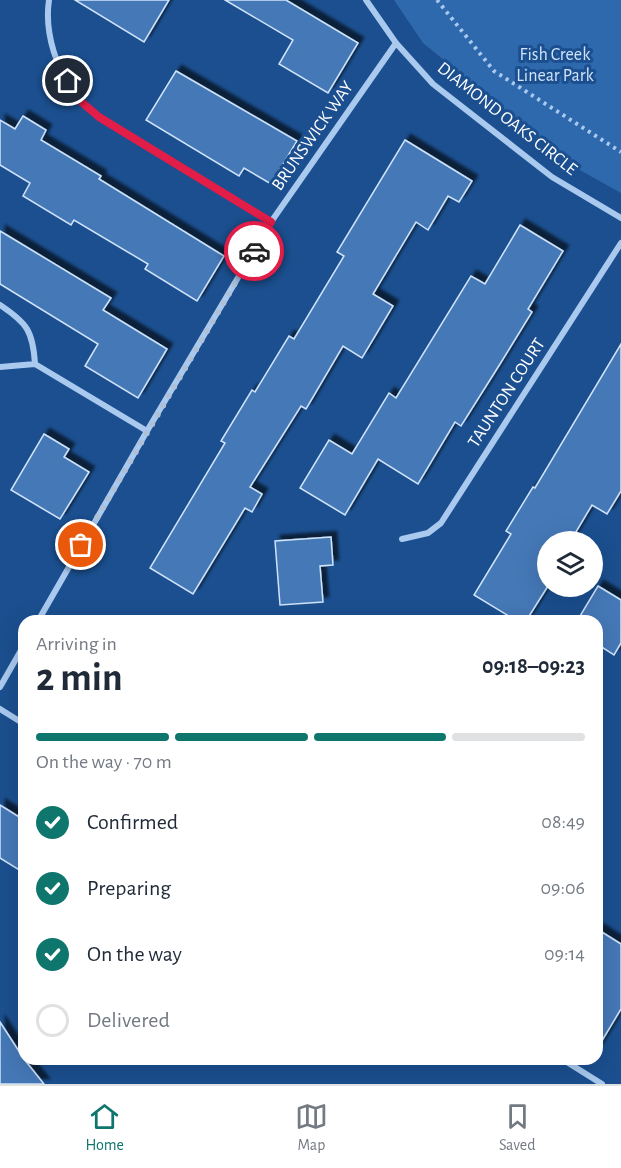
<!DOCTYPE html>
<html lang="en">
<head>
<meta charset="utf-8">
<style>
	body { margin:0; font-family:"Alegreya Sans",sans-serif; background:#f6f6f7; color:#1f2937; height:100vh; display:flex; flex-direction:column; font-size:22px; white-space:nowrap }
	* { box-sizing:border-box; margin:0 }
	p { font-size:20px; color:#747a83 }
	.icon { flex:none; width:33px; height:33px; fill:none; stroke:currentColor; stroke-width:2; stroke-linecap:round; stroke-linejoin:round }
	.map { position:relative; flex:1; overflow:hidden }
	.panel { position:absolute; left:18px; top:615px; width:585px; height:450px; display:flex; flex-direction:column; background:#fff; border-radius:18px; box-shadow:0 6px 24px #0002 }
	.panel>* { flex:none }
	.fabs { position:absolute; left:537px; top:531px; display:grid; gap:12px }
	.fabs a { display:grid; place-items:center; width:66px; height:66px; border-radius:50%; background:#fff; box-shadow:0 6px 24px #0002; font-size:30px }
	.pin { position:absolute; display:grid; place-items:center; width:51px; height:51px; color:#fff; margin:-26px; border:3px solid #fff; border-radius:50%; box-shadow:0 2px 6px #0007 }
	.courier { position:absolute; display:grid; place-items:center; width:60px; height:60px; margin:-30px; border:4px solid #e11d48; border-radius:50%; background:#fff; color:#222; box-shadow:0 2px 8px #0007 }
	.summary em { font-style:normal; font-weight:700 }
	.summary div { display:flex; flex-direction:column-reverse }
	.summary { display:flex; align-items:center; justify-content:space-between; height:102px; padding:0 18px }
	h1 { font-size:39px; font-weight:700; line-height:45px }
	.bar { display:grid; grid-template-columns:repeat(4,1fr); gap:9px 6px; align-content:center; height:72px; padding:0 18px }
	.bar i { height:8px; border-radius:4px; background:#e0e1e3 }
	.bar .on { background:#0f766e }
	.bar p { grid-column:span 4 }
	ol { padding:0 18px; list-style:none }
	li { display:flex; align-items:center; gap:18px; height:66px }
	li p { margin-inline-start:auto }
	li .icon { padding:6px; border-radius:50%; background:#0f766e; color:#fff; stroke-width:4 }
	li:last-child { color:#747a83 }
	li i { width:33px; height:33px; border:3px solid #e0e1e3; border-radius:50% }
	.menu { display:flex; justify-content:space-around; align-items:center; height:84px; border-top:2px solid #e0e1e3; background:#fff; font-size:16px; color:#747a83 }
	.menu a { display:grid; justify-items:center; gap:3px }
	.menu .on { color:#0f766e }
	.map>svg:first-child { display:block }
	.green { fill:#2e69ad }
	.building { fill:#4478b7; stroke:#cfe3fa; stroke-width:1.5; filter:url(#shadow) }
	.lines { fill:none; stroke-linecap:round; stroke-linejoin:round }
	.path { stroke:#a9c9ee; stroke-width:4; stroke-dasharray:3 4.5; stroke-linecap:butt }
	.street { stroke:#a9c9ee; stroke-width:6 }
	.done { stroke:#afc1d8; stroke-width:6; stroke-dasharray:0 10.8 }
	.route { stroke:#e11d48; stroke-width:8 }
	.labels { text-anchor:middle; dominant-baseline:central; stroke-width:6; stroke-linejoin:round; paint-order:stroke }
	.park-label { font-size:18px; fill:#cfe3fa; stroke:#1b4f8f }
	.street-label { font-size:18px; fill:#fff; stroke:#1b4f8f }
</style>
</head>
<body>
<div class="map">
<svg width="621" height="1084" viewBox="0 0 621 1084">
	<defs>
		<filter id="shadow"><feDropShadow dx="5.5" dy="-5.5" stdDeviation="1.5" flood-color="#0009"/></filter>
	</defs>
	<rect width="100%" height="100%" fill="#1b4f8f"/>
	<path class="green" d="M394,0h227v193l-43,-24 -155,-126z"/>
	<path class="building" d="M75,0h94l-25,42z
		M225,0h61l72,43 -30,50 -49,-29 14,-24z
		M176,71l121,70 -26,43 -27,-16 -5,8 -93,-56z
		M23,116l23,14 -5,10 60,36 -2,3 125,77 -27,45 -52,-32 3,-5 -74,-44 -3,5 -48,-29 7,-13 -30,-18v-45l15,9z
		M405,140l67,41 -13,21 -11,-6 -20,34 -12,-8 -43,72 20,12 -31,52 -19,-12 -37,63 -5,-3 -51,81 12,7 -10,18 -7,-4 -52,86 -43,-26 75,-125 -4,-2 31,-51 3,2 34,-56 5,3 50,-83 -7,-4z
		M520,225l43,26 -35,58 4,3 -32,52 -39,62 -6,-4 -37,62 -40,-25 -33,56 -45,-27 29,-48 23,14 37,-61 7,5 75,-122 14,8z
		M0,231l111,67 -8,12 64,39 -29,49 -53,-32 13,-22 -98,-60z
		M621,344v147l-14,23 -15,-9 -22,37h-22v44l-22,35h-9l-43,-26 37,-61 -5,-3 27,-44 2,1z
		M44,434l25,15 -5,8 25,15 -29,47 -49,-29z
		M331,537l2,28 -13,1 3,36 -43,3 -5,-64z
		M598,586l23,14v43l-7,12 -17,-11v-23h-20z
		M0,805l24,15v53l-24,-15z
		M597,929l24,15v65l-24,40z
		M0,1022l24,37 20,25h-44z"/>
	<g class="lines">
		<path class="path" d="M437,0l57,71 127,81"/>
		<path class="street" d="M49,0c-5,33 8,71 28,98 6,7 15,13 22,19l172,105
			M366,0l30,43 37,41 119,93 69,41
			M0,305c27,18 33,26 35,59l-35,3
			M35,364l112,67
			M402,539l26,-6 13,-10 180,-280
			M38,621l109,-190 124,-209 125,-179
			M0,687l24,-42
			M0,709l24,15
			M562,1059l40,25"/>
	</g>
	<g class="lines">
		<path class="done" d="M81,545l173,-294"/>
		<path class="route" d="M68,81l10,18 21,18 172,105 -17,29"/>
	</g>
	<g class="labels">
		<g class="park-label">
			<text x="555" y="55">Fish Creek<tspan x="555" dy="21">Linear Park</tspan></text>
		</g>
		<g class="street-label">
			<text transform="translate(507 119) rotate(38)">DIAMOND OAKS CIRCLE</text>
			<text transform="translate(313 136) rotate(-55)">BRUNSWICK WAY</text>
			<text transform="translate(507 393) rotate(-57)">TAUNTON COURT</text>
		</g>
	</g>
</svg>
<div class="fabs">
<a><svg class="icon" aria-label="layers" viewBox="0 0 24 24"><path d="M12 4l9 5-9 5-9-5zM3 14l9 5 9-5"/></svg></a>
</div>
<div class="pin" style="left:81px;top:545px;background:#ea580c"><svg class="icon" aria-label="bag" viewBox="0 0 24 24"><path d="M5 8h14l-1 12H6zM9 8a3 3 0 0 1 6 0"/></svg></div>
<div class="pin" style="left:68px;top:81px;background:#1f2937"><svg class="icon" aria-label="home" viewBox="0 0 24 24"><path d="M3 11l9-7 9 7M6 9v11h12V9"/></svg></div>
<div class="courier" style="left:254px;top:251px"><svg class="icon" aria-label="car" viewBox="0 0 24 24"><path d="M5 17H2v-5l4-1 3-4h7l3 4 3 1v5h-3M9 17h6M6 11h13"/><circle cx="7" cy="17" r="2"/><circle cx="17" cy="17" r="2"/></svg></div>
<section class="panel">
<div class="summary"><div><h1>2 min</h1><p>Arriving in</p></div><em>09:18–09:23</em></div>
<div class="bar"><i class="on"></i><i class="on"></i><i class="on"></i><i></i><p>On the way · 70 m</p></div>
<ol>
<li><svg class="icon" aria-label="check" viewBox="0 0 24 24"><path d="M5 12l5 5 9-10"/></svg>Confirmed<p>08:49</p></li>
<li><svg class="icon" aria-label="check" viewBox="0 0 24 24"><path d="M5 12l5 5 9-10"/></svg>Preparing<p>09:06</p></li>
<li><svg class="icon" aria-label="check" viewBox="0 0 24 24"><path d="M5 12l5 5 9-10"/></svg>On the way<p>09:14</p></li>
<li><i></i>Delivered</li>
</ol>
</section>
</div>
<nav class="menu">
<a class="on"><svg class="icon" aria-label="home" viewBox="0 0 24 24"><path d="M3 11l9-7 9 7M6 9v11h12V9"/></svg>Home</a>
<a><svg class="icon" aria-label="map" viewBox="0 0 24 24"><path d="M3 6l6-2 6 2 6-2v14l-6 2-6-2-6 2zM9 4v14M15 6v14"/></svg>Map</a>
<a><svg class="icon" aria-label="saved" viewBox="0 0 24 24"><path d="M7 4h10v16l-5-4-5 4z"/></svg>Saved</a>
</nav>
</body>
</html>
